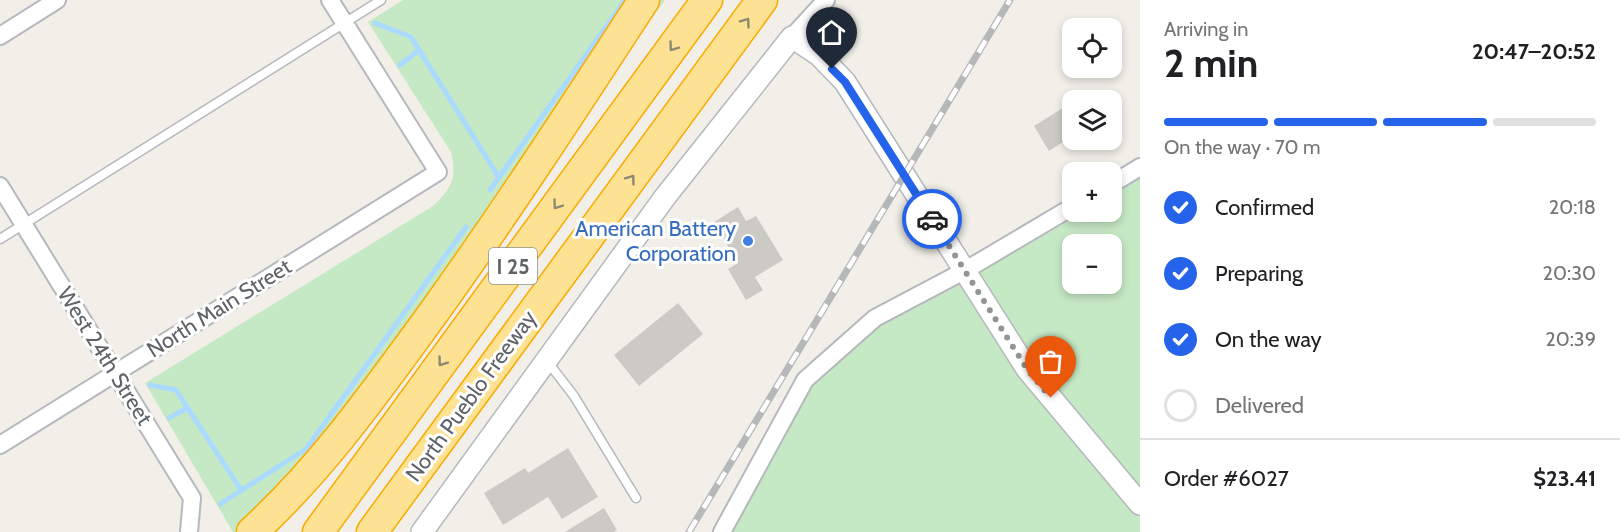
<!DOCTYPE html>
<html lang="en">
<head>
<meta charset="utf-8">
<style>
	body { margin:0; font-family:Cabin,sans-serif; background:#f2f2f2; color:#202124; height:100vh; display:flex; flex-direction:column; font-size:22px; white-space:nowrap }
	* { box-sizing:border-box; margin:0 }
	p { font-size:20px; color:#757577 }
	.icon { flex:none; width:33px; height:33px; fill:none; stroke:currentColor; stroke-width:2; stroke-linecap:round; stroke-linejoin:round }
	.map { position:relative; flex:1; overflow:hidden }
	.details { display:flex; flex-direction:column; background:#fff; width:480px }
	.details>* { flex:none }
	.buttons { position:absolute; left:1062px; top:18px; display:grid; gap:12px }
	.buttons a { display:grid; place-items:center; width:60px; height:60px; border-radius:12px; background:#fff; box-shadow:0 3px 9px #0003; font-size:30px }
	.pin { position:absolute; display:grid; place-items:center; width:51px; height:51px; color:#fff; margin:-62px -26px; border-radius:50% 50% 50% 0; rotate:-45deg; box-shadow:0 0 6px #0007 }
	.pin .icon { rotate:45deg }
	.courier { position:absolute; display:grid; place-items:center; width:60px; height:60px; margin:-30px; border:4px solid #2563eb; border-radius:50%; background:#fff; color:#222; box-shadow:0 2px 8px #0007 }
	.summary em { font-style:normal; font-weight:700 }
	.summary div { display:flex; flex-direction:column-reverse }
	.summary { display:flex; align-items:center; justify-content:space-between; height:102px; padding:0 24px }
	h1 { font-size:39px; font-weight:700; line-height:45px }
	.bar { display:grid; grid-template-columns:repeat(4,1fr); gap:9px 6px; align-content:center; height:72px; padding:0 24px }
	.bar i { height:8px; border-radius:4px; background:#e0e0e0 }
	.bar .on { background:#2563eb }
	.bar p { grid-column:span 4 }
	.line { display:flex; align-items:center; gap:15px; padding:0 24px; border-top:2px solid #e0e0e0 }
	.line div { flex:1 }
	ol { padding:0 24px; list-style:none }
	li { display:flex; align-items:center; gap:18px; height:66px }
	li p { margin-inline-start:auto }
	li .icon { padding:6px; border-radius:50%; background:#2563eb; color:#fff; stroke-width:4 }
	li:last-child { color:#757577 }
	li i { width:33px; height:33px; border:3px solid #e0e0e0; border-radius:50% }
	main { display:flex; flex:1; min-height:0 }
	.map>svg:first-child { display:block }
	.green { fill:#c5e8c5; fill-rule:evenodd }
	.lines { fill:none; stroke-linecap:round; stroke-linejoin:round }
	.stream { stroke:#aadaff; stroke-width:5 }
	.building { fill:#cccac5 }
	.service-casing { stroke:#b5b8bc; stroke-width:11 }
	.minor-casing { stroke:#b5b8bc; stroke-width:20 }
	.tertiary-casing { stroke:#b5b8bc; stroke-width:24 }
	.motorway-casing { stroke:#f9ab00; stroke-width:33 }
	.service { stroke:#fff; stroke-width:8 }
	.minor { stroke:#fff; stroke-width:16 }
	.tertiary { stroke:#fff; stroke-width:21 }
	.motorway { stroke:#fde293; stroke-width:30 }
	.rail-casing { stroke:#b6b7b8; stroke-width:7 }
	.rail { stroke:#fff; stroke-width:4.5; stroke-dasharray:14; stroke-linecap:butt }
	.oneway { stroke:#8e8975 }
	.done { stroke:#929495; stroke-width:6; stroke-dasharray:0 10.8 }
	.route { stroke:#2563eb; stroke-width:8 }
	.shop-dot { fill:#3f7fe0; stroke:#fff; stroke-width:2 }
	.labels { text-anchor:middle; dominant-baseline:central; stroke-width:6; stroke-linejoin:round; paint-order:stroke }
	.shield { fill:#fff; stroke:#8f9295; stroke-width:1.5 }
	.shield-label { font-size:21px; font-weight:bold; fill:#5f6368 }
	.shop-label { font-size:22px; fill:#366cbe; stroke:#fff; text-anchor:end }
	.street-label { font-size:22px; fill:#5f6368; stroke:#fff }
</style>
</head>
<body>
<main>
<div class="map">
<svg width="1140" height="532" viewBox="0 0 1140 532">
	<rect width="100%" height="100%" fill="#f1efe8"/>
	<path class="green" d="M403,0h262l-388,532h-44l-88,-149 288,-177c19,-18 24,-27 18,-54l-83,-130z
		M1140,167v365h-418l83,-152 70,-62 197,-106h40v-28zM1072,244h40v40h-40z"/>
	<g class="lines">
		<path class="stream" d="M375,23l36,14 87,139
			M400,65l19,-15
			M490,190l135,-190
			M150,385l26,5 65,100
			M169,418l18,-10
			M220,504l86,-55 160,-222"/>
	</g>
	<path class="building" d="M1071,103l1,3v30l-23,15 -15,-25z
		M738,207l8,14 10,-5 27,44 -28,17 8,13 -17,10 -18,-31 10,-6 -24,-41z
		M678,303l25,31 -64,52 -25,-31z
		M568,448l30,49 -36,22 -14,-22 -45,28 -19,-32 41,-25 3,5z
		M604,508l13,22 -3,2h-49z"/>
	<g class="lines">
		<g class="service-casing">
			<path id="service" d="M0,239l381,-239
				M547,361l27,35 62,102"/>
		</g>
		<g class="minor-casing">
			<path id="minor" d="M0,36l57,-36
				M792,37l34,-37
				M1112,184l28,-17
				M0,186l192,312 -3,34
				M0,445l438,-273 -108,-172
				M722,532l83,-152 70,-62 89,-47 108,-64"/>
		</g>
		<g class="tertiary-casing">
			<path id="tertiary" d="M422,532l243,-335 127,-160 27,18 26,27 182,287 113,135"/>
		</g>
		<g class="motorway-casing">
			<path id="motorway" d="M252,532c67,-61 120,-135 174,-209 76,-105 147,-214 218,-323
				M318,532l389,-532
				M372,532l390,-532"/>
		</g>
		<use href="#service" class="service"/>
		<use href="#minor" class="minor"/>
		<use href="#tertiary" class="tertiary"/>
		<use href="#motorway" class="motorway"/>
		<g class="rail-casing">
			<path id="rail" d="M689,532l321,-532"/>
		</g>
		<use href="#rail" class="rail"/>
	</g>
	<defs><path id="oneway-chevron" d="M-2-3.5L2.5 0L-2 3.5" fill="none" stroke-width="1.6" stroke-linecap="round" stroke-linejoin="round" transform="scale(1.5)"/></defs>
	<g class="oneway">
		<use href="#oneway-chevron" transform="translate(746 22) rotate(-54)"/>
		<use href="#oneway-chevron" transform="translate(673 47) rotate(126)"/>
		<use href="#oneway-chevron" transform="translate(631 179) rotate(-54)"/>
		<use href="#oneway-chevron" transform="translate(557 205) rotate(126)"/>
		<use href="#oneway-chevron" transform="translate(442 362) rotate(126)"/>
	</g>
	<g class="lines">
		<path class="done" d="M932,219l95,150 24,29"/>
		<path class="route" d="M832,69l13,13 87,137"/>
	</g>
	<circle class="shop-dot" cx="748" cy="241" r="6"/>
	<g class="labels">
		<rect class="shield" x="489" y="248" width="48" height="36" rx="4.5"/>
		<g class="shield-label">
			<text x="513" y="266">I 25</text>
		</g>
		<g class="shop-label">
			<text x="736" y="228">American Battery<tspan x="736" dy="25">Corporation</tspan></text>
		</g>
		<g class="street-label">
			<text transform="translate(219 308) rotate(-32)">North Main Street</text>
			<text transform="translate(105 356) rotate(58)">West 24th Street</text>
			<text transform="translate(471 396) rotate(-54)">North Pueblo Freeway</text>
		</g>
	</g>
</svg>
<div class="buttons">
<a><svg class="icon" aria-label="locate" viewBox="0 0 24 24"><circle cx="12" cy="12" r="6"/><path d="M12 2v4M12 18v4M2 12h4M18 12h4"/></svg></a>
<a><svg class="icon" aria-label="layers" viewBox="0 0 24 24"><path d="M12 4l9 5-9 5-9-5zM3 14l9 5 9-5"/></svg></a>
<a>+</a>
<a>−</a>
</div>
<div class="pin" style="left:1051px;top:398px;background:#ea580c"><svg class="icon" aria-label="bag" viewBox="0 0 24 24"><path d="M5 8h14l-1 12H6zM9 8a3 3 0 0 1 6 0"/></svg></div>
<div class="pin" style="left:832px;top:69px;background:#1f2937"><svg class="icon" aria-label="home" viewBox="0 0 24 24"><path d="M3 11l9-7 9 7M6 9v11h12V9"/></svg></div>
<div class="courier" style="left:932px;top:219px"><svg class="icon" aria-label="car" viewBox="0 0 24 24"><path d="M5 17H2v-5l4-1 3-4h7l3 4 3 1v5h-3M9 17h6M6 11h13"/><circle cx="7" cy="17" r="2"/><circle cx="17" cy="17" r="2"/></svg></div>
</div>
<section class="details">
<div class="summary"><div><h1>2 min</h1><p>Arriving in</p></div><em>20:47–20:52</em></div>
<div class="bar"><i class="on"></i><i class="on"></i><i class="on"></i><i></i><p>On the way · 70 m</p></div>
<ol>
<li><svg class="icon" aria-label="check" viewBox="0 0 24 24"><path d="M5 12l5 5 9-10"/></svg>Confirmed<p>20:18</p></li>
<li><svg class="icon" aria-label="check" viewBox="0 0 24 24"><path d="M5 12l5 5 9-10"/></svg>Preparing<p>20:30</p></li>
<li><svg class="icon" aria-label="check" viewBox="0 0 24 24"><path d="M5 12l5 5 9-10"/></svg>On the way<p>20:39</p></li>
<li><i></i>Delivered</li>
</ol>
<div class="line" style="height:78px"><div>Order #6027</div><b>$23.41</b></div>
</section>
</main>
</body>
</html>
